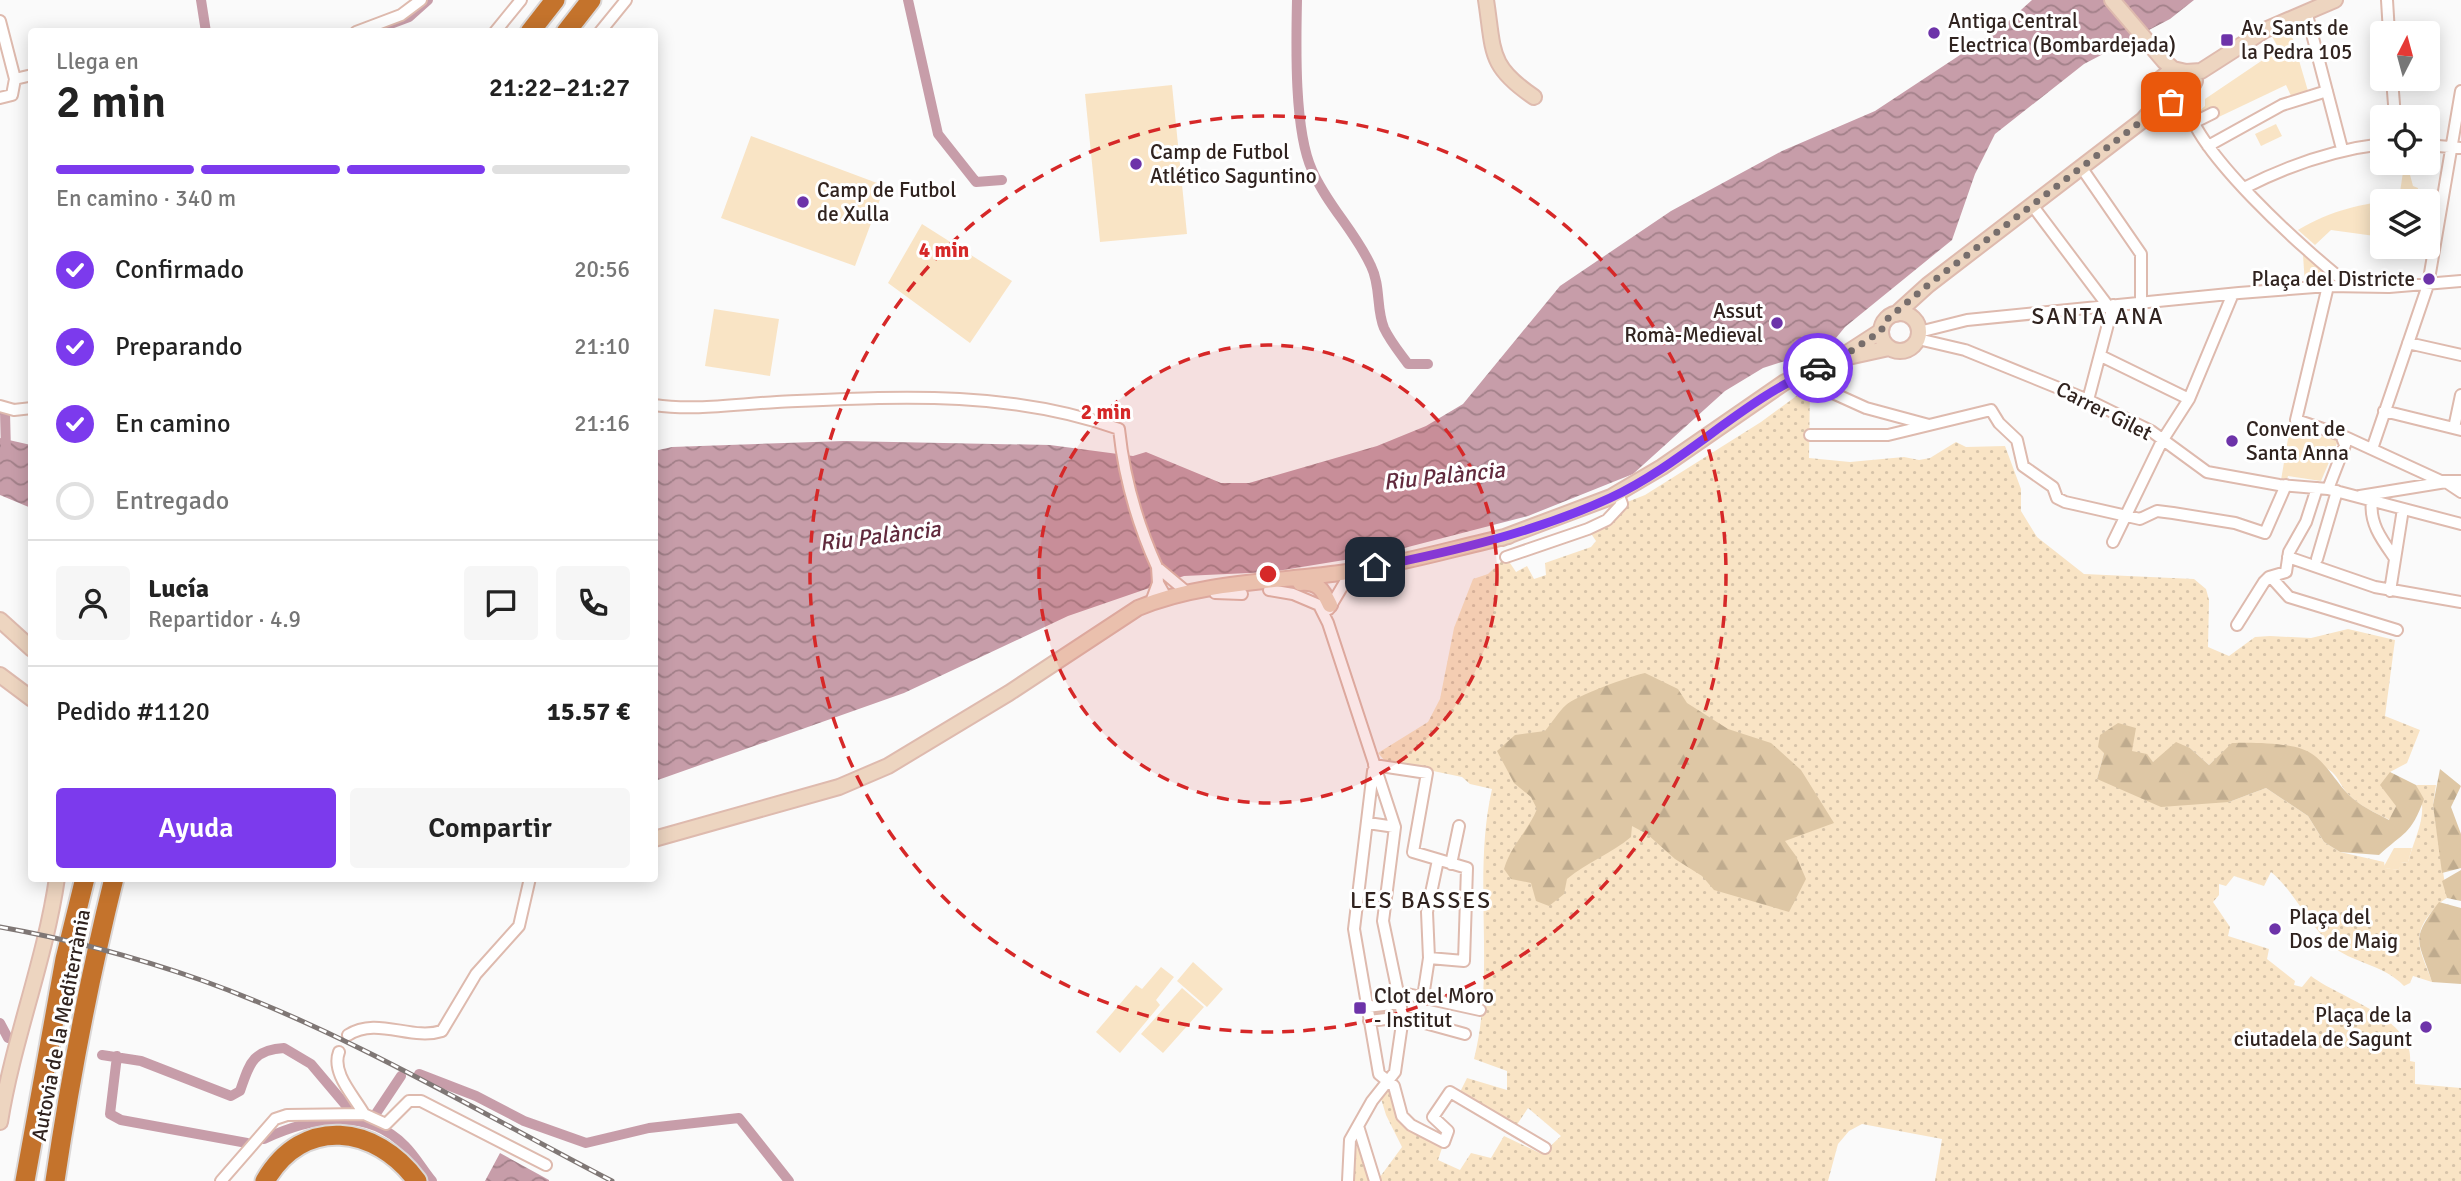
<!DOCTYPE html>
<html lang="es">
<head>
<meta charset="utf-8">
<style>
	body { margin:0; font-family:Signika,sans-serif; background:#f6f6f6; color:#222; height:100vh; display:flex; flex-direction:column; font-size:26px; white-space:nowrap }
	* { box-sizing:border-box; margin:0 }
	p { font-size:23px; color:#767676 }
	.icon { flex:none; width:38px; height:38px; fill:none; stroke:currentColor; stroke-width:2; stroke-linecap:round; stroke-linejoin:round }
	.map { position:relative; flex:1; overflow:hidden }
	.panel { position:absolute; left:28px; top:28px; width:630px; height:854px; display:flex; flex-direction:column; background:#fff; border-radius:7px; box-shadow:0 4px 18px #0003 }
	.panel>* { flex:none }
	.needle { width:46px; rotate:6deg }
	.controls { position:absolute; left:2370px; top:21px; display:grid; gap:14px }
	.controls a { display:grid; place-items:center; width:70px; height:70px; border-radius:7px; background:#fff; box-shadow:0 4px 18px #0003; font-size:35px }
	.pin { position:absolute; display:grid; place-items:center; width:60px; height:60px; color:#fff; margin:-30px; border-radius:14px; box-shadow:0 4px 10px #0006 }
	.courier { position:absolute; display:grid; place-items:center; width:70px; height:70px; margin:-35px; border:5px solid #7c3aed; border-radius:50%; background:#fff; color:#222; box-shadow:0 2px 9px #0007 }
	.headline em { font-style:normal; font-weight:600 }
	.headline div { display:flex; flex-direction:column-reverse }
	.headline { display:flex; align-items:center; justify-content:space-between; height:119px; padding:0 28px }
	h1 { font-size:46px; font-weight:600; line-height:52px }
	.bar { display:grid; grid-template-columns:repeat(4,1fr); gap:10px 7px; align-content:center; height:84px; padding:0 28px }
	.bar i { height:9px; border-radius:5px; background:#e0e0e0 }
	.bar .active { background:#7c3aed }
	.bar p { grid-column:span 4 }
	.line { display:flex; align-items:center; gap:18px; padding:0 28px; border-top:2px solid #e0e0e0 }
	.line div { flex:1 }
	.round { display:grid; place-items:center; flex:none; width:74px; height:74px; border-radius:7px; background:#f6f6f6 }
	ol { padding:0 28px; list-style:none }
	li { display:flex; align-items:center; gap:21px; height:77px }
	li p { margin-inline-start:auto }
	li .icon { padding:7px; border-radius:50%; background:#7c3aed; color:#fff; stroke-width:4 }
	li:last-child { color:#767676 }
	li i { width:38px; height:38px; border:4px solid #e0e0e0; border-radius:50% }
	.cta { display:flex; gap:14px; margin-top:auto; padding:14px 28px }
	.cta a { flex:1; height:80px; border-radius:7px; background:#7c3aed; color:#fff; font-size:28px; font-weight:600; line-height:80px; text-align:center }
	.cta a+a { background:#f6f6f6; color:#222 }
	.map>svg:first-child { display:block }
	.grass { fill:url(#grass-dots) }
	.forest { fill:url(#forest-firs) }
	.park { fill:#f9e4c5 }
	.water { fill:url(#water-waves) }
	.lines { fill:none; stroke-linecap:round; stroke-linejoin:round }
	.canal { stroke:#c79da9; stroke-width:10 }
	.street-casing { stroke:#debaae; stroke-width:14 }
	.secondary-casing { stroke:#debaae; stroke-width:18 }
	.highway-casing { stroke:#dad7d7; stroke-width:23 }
	.street { stroke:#fff; stroke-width:10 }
	.secondary { stroke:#edd5c0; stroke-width:14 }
	.highway { stroke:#c4732c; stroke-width:19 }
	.rail-casing { stroke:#7f7775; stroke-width:5 }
	.rail { stroke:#fff; stroke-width:2.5; stroke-dasharray:8; stroke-linecap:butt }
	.done { stroke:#776e6c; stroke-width:7; stroke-dasharray:0 12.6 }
	.route { stroke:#7c3aed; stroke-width:9 }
	.ring { fill:none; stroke:#d62828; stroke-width:3.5; stroke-dasharray:12 9 }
	.poi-dot { fill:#6d33a9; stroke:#fff; stroke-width:2.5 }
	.labels { text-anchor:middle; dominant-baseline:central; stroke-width:6; stroke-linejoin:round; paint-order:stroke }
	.poi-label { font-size:21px; fill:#30231f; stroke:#fff; text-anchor:start }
	.street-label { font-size:21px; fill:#30231f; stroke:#fff }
	.neighbourhood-label { font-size:23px; letter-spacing:2px; fill:#30231f; stroke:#fff }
	.water-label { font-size:23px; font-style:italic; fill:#612a3d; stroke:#fff }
	.centre { fill:#d62828; stroke:#fff; stroke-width:3.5 }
	.ring-label { font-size:21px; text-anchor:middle; font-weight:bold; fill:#d62828; stroke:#fff; stroke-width:6; stroke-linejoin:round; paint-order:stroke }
</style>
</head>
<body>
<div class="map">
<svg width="2461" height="1181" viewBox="0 0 2461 1181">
	<defs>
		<pattern id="grass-dots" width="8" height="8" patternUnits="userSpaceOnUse" patternTransform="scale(1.75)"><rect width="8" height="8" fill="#f9e4c5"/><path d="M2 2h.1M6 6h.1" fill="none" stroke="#d6c3a9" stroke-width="1.8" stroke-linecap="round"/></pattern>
		<pattern id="forest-firs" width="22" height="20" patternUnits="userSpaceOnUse" patternTransform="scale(1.75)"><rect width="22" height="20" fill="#dec7a5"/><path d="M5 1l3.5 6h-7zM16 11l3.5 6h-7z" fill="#bfab8e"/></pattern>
		<pattern id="water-waves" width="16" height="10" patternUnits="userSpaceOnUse" patternTransform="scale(1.75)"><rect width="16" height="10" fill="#c79da9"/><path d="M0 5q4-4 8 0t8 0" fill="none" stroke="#a28089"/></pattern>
	</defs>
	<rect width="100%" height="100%" fill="#fafafa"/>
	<path class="grass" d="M1810,386l-1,72 41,4 54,-5 15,3 11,-2 26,-16 10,5 39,-1 16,43v22l16,26 47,37 110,5 12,10 3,11 -1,47 21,9 26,-19 15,-1 41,2 37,-9 47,11 -10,76 35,14 -13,33 -17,9 6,34 -6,14c-15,-7 -30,-14 -42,-26 -6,-6 -10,-17 -16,-22 -18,-15 -76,-30 -99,-29l-24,22 -19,-17 -37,14 -49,-9 -7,26 132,23 37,-14 42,28 16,26 16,10 44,10 1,6 14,2 1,-7 8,-1c7,-27 23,-50 8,-77h20l-3,20 14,93c-9,5 -14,12 -20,20 -17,23 -2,41 5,64l-19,-6 -3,7 -6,3c-21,-22 -53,-23 -73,-41 -24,-23 -37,-54 -60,-73l-7,14 -30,-10 -8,10 -7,-2v11l-6,7 17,25 -2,9 41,13 -2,10 28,22 -1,4 8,2 9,-11c28,22 103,42 99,85l5,1v22l46,4v93h-526l7,-42 -80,-15 -13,7 -11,13 -10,37h-451l25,-34 -16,-32 -7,-23 8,-10 15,34 42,26 -6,18 22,10 11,-17 20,5 13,-22 38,18 19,-18 -33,-28 -12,18 -56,-34 7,-14 40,12v-19l-33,-12c22,-88 -2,-182 18,-270l-22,-5 -8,-7 -77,-16 -7,-8 50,-31 12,-23 14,-71 19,-49 15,-5 18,-17 10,15 11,-6 7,13 12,-4 -1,-12 46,-16 5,-6 -8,-12 34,-25 23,-9 116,-73z
		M1358,1126l17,55h-21z"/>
	<path class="forest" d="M1645,673l33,16 9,14 41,26 43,14 30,27 33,53 -49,18 11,15 10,23 -17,33 -75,-22 -12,-14 -27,-17 -28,-25 -15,-8 -1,11c-20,17 -44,25 -64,42l-3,15 -15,12 -13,-5 -5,-18 -20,-4 -7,-10c7,-24 24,-38 33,-60l-6,-12 -17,-14 -17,-32 18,-16 30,-4c7,-8 13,-19 21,-26 9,-9 65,-29 79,-32z
		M2118,723l18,5 -4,23 15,3 6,8 23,-20 14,6 19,17 23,-22c19,-1 53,0 70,6 21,7 32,31 46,45 12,12 26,18 41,26l7,-14 -16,-21 10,-13 26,13 8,14c-13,36 -20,33 -45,56l-39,-3 -16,-10 -16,-26 -42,-28 -37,14 -68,5 -64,-28 7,-26 -6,-6 2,-12z
		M2440,769l21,17 -10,21 10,27v34l-19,5 -9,-68z
		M2461,870v31l-14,-3 -5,-17z
		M2439,902l22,6v76l-29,-2c-13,-43 -23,-40 7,-80z"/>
	<path class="park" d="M2288,23l20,68 -16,7 -6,-13 -82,39 -8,-10 9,-8v-7l74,-50 -9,-16z
		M1172,85l15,149 -87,8 -15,-148z
		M2276,124l6,12 -21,10 -6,-12z
		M751,136l134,50 -30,80 -134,-48z
		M2409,171l4,15 5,2 -2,13h-34v36l-51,-7 -16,15 -17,-15c33,-20 63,-26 101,-31l4,-27z
		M922,224l90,57 -42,62 -82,-60z
		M2303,255l18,15 -3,14 -13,1z
		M714,309l65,10 -9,57 -65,-10z
		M2290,427l48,14 -17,40 -33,-5 -1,4h-6z
		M2394,848h18l-4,14 -7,1 -2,7 -16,-2z
		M1193,962l30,27 -16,18 -30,-26z
		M1161,967l13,10 -18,23 4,5 -40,48 -24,-21 40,-47 6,4z
		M1182,988l22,19 -41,46 -22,-19z"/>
	<path class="water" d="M2032,0h162l-24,19 -86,45 -89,70 -20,40 -23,66 -107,87 -9,11 -14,1 -18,16 -41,13 -38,23 -92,83 -105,42 -147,38 -110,18 -87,4 -116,40 -164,77 -249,88 -1,-330 18,-4 172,-6 206,4 83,11 13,-4 75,31h28l128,-37 49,-20 37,-22 97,-118 111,-75 111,-60 93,-40 126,-83z
		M0,438l31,7v63l-31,-13z
		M500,1153l49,27v1h-64z"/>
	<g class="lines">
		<path class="canal" d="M201,0l5,32
			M908,0l30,134 38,48 26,-2
			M1297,0c-1,45 -3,130 15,170 15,35 43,61 59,96 10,20 5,43 13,62 6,13 16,25 24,36h20
			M377,29l32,-12 19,-17
			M0,410l5,2 1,40
			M0,1023l8,15
			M102,1055l39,6 90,35 9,-5c9,-25 11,-41 44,-43l27,16 38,45
			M117,1056l-7,58 11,6 126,23
			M419,1074l57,22 48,25 62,22 63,-15 90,-10 50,63
			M373,1118l28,-42
			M264,1139c45,-21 102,-33 141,7 10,10 18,24 27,35"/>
		<g class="street-casing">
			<path id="street" d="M2387,0l2,33
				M2306,11l36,138
				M0,21l15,58
				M356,32l45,-17 20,-15
				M495,32l26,-32
				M600,32l26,-32
				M2392,79l3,38
				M2187,97c-5,45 125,160 162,188
				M0,98l12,-3 3,-16 17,-4
				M2193,123l20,-10
				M2427,145l34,3
				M2208,146l74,-41 45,-14
				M2081,167l60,87v49
				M2244,188c45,-23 88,-38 138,-44
				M2032,205l76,101
				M1919,332l48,-12 272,-27 89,-7 61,1 72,-6
				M1918,339l47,11 123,50 63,31 56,41 72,13 49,4 133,35
				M2408,343l53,12
				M2101,356l88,43
				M1835,394l31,14 63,17
				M2088,400l25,-95
				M654,405c40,6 83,-1 123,-3 115,-5 231,-13 342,27 5,48 18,94 38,138
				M0,406l14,4 18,-2
				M2384,411l77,19
				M2454,428l7,-33
				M1810,435h78l103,-25 8,13 18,17 6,26 30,21 4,11 8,4 75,17 17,-8 16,2 62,10 30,10 21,-48
				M2341,435l100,46h20
				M2372,449l56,-164 33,-194
				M2328,489l17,-44 -4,-10 -45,-15 32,-134
				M2360,496l86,-14 15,10
				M2372,501c-3,22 10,39 22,56
				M2113,542l49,-101 27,-42 43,-103
				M1506,557l82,-28 19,-9 15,-16 -4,-11
				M2288,557l87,30 86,15
				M2317,559l20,-68
				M2271,577l18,20 108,33
				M1158,583l8,14 5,1
				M1269,590l24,4 26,11 9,18 67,204 -12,94 20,96 -8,55 -23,29 -22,39 -2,41
				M2390,591l13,-82
				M1215,593l27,1
				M1151,602l7,-19 -1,-16 31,26
				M1329,609l16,-27
				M2237,625l27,-43 5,-5 17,-5 3,-20 17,-30 11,-34
				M1374,765l53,8 -14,79 54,16 -3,93 -35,-3
				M1373,771l-19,158 25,145 15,12 8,30 9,9 33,17 4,-11 -15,-14 17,-25 95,56
				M1368,823l27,4
				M1451,864l8,-38
				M1398,992l82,18
				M1423,997l6,-39 -2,-46 11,-52
				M1367,1007l33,-4
				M1369,1021l34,-4 62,17
				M348,1035c29,-19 63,6 94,-4l34,-57 43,-48 11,-48
				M339,1052c-8,21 15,44 25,62
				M1358,1126l17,55
				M221,1181l54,-62 12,-4 77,-1 22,10 23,-23h12l125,64"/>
		</g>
		<g class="secondary-casing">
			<path id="secondary" d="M1486,0c8,52 2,66 48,97
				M2112,0l52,61 9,8 13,3 6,15
				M2173,69l-14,11c-2,17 11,26 26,20l10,-19
				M2186,72l15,-1 64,-41 70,-30
				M1881 332a19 19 0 1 1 38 0a19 19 0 1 1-38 0Z
				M1896,314l32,-29 215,-165 20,-23
				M1847,353l34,-22
				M1502,538l109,-41 51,-30 123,-85 54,-23 50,-11
				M1300,583c18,-2 23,7 30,22
				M0,620l32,29
				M0,675l32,24
				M654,839l185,-52 49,-21 121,-73 129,-85c64,-27 141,-26 209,-36 55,-8 108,-24 162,-36
				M0,1122c13,-82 45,-161 57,-244"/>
		</g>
		<g class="highway-casing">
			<path id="highway" d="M530,32l25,-32
				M566,32l25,-32
				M25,1181l40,-222 20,-81
				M55,1181c15,-102 34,-202 59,-303
				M265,1181c38,-66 111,-56 152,0"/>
		</g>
		<use href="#street" class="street"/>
		<use href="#secondary" class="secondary"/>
		<use href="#highway" class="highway"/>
		<g class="rail-casing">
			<path id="rail" d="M0,927c68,12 135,30 201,53 143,51 276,131 411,201"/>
		</g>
		<use href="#rail" class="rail"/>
	</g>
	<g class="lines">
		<path class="done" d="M1818,368l21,-9 42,-28 5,-11 42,-35 215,-165 20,-23 8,5"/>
		<path class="route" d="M1375,567c79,-16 161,-35 235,-69 75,-35 132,-98 208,-130"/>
	</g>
	<circle cx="1268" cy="574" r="229" fill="#d62828" fill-opacity=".12"/>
	<g class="ring">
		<circle cx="1268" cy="574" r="229"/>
		<circle cx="1268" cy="574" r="458"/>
	</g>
	<g class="poi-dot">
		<circle cx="1934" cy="33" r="7"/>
		<rect x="2220" y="33" width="14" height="14" rx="3.5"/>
		<circle cx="1136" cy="164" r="7"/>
		<circle cx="803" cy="202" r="7"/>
		<circle cx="2429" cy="279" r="7"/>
		<circle cx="1777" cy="323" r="7"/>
		<circle cx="2232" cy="441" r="7"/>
		<circle cx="2275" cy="929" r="7"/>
		<rect x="1353" y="1001" width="14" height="14" rx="3.5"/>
		<circle cx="2426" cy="1027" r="7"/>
	</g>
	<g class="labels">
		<g class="poi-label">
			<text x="1948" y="21">Antiga Central<tspan x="1948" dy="24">Electrica (Bombardejada)</tspan></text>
			<text x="2241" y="28">Av. Sants de<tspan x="2241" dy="24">la Pedra 105</tspan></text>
			<text x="1150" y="152">Camp de Futbol<tspan x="1150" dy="24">Atlético Saguntino</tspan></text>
			<text x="817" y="190">Camp de Futbol<tspan x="817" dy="24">de Xulla</tspan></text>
			<text x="2415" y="279" text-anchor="end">Plaça del Districte</text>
			<text x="1763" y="311" text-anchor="end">Assut<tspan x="1763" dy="24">Romà-Medieval</tspan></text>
			<text x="2246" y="429">Convent de<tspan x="2246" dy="24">Santa Anna</tspan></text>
			<text x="2289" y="917">Plaça del<tspan x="2289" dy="24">Dos de Maig</tspan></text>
			<text x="1374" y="996">Clot del Moro<tspan x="1374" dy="24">- Institut</tspan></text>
			<text x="2412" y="1015" text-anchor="end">Plaça de la<tspan x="2412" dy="24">ciutadela de Sagunt</tspan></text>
		</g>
		<g class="street-label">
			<text transform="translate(2104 411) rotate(27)">Carrer Gilet</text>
			<text transform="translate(61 1025) rotate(-79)">Autovia de la Mediterrània</text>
		</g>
		<g class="neighbourhood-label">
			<text x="2098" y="316">SANTA ANA</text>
			<text x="1421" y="900">LES BASSES</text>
		</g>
		<g class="water-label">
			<text transform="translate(1444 476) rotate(-6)">Riu Palància</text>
			<text transform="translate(880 536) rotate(-7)">Riu Palància</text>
		</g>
	</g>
	<circle cx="1268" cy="574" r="10" class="centre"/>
	<g class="ring-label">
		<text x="944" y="257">4 min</text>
		<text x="1106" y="419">2 min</text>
	</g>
</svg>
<div class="controls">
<a><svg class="needle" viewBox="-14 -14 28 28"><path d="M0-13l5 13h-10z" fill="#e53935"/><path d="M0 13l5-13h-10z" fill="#767676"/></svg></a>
<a><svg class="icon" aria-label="locate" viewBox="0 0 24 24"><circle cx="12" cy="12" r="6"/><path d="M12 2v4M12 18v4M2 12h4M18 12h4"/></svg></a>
<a><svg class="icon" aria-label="layers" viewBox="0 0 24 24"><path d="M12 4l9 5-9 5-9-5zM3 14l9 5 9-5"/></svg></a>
</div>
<div class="pin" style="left:2171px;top:102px;background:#ea580c"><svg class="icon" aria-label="bag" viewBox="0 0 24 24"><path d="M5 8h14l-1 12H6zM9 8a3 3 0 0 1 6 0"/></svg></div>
<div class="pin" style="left:1375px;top:567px;background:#1f2937"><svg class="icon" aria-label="home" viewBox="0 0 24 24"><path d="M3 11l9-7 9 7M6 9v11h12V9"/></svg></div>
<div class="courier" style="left:1818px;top:368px"><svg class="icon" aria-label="car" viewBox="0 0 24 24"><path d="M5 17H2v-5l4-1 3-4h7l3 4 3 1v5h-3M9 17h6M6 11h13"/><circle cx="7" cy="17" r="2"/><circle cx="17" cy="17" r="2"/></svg></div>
<section class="panel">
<div class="headline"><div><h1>2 min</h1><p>Llega en</p></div><em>21:22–21:27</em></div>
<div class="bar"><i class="active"></i><i class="active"></i><i class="active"></i><i></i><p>En camino · 340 m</p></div>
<ol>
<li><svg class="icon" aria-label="check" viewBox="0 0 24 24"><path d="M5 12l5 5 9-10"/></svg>Confirmado<p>20:56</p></li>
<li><svg class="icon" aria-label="check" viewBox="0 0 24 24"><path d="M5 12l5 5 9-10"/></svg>Preparando<p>21:10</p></li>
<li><svg class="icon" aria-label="check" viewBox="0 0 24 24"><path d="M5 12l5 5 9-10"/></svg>En camino<p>21:16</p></li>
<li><i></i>Entregado</li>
</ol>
<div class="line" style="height:126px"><a class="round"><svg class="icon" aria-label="person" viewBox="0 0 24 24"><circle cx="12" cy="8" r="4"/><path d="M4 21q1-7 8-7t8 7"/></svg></a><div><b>Lucía</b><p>Repartidor · 4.9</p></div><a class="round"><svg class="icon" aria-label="chat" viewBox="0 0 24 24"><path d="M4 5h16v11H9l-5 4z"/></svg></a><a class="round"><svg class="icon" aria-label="phone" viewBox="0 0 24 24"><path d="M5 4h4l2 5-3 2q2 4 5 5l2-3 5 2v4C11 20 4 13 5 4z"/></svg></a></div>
<div class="line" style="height:91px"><div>Pedido #1120</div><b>15.57 €</b></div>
<div class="cta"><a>Ayuda</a><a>Compartir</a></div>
</section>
</div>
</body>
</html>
